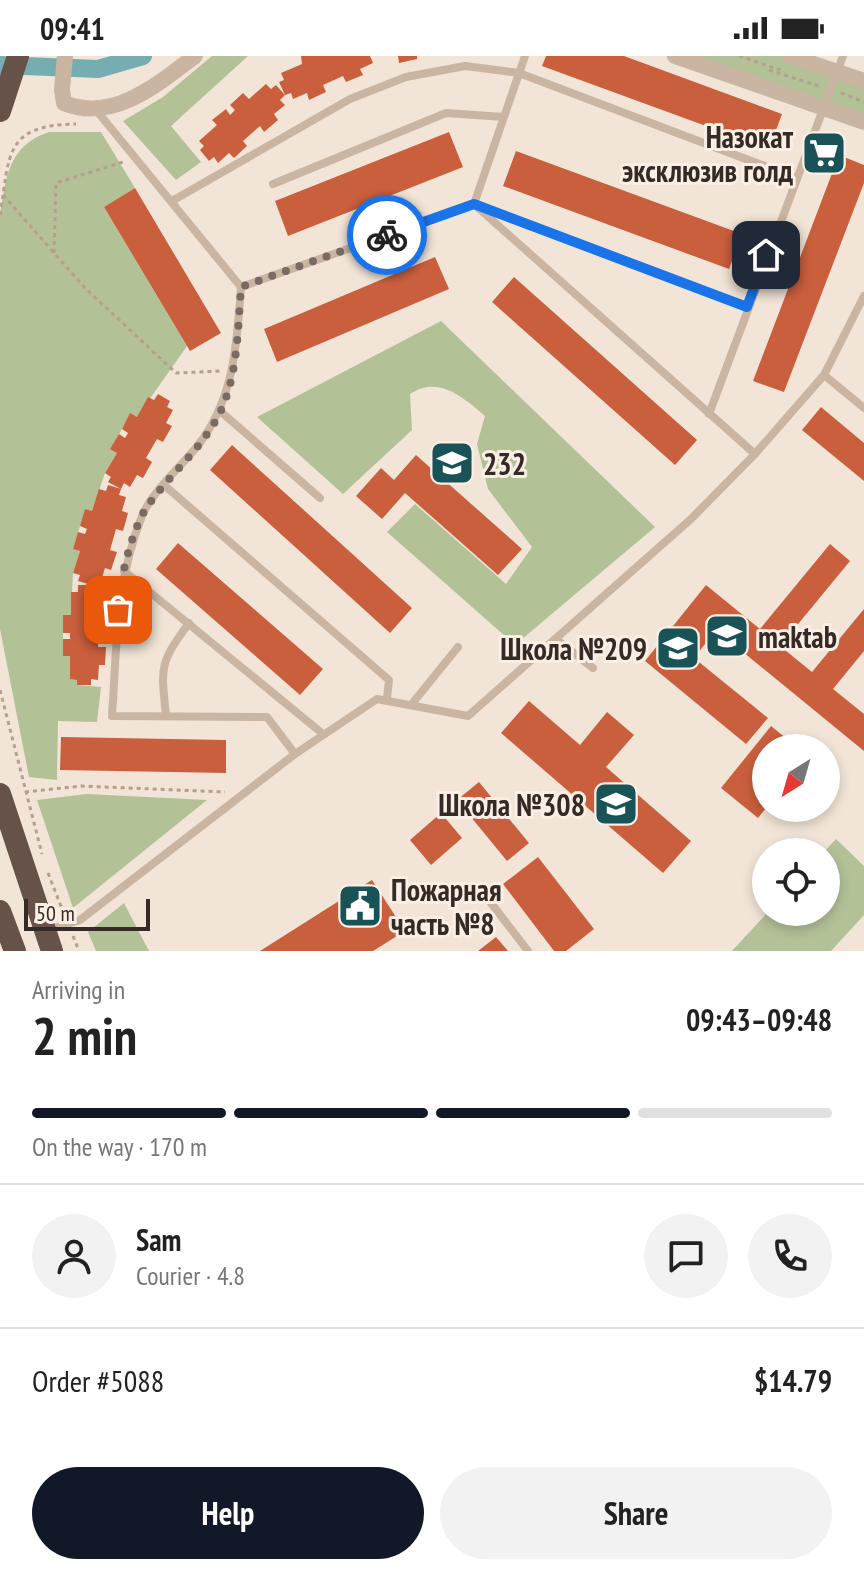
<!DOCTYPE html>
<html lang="en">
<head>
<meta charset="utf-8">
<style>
	body { margin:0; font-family:"PT Sans Narrow",sans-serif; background:#f2f2f2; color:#222; height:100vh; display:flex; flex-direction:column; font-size:30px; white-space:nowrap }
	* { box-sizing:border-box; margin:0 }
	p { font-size:26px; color:#767676 }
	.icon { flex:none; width:44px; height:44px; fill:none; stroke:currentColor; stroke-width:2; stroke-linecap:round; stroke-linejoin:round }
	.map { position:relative; height:895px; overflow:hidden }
	.drawer { display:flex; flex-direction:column; background:#fff; flex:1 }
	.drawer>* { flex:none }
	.needle { width:52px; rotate:217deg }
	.controls { position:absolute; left:752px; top:678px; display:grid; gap:16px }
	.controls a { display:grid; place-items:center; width:88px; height:88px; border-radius:50%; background:#fff; box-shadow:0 4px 12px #0003; font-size:40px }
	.scale { position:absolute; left:24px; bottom:20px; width:126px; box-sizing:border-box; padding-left:8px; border:4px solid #352a25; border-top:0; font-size:22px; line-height:28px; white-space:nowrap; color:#352a25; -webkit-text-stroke:6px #faefe4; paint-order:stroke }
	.pin { position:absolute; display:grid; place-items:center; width:68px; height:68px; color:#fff; margin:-34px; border-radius:16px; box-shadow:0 4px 12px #0006 }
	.courier { position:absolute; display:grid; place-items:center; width:80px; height:80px; margin:-40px; border:6px solid #1a73e8; border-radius:50%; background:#fff; color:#222; box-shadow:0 2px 10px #0007 }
	.overview em { font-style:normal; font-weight:700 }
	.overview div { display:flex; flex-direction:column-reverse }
	.overview { display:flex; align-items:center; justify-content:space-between; height:136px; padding:0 32px }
	h1 { font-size:52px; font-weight:700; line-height:60px }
	.bar { display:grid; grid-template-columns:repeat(4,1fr); gap:12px 8px; align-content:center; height:96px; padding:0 32px }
	.bar i { height:10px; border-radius:6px; background:#e0e0e0 }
	.bar .active { background:#111827 }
	.bar p { grid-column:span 4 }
	.line { display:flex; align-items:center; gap:20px; padding:0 32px; border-top:2px solid #e0e0e0 }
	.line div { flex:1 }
	.round { display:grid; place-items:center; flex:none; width:84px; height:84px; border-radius:42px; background:#f2f2f2 }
	.cta { display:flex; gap:16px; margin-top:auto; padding:16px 32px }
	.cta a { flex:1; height:92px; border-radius:48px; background:#111827; color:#fff; font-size:32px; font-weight:700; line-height:92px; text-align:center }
	.cta a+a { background:#f2f2f2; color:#222 }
	.status { display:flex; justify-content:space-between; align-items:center; height:56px; padding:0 40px; background:#fff; direction:ltr }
	.status svg { height:22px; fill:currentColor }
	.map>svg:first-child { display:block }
	.green { fill:#b3c197 }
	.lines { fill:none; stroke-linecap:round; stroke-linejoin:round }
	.canal { stroke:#76adb0; stroke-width:18 }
	.building { fill:#ca5f3d }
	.path { stroke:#b69f8d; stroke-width:3; stroke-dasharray:4 4; stroke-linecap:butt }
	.service { stroke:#cab5a3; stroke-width:8 }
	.minor { stroke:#cab5a3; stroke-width:16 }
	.trunk { stroke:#665249; stroke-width:22 }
	.done { stroke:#776b63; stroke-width:8; stroke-dasharray:0 14.4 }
	.route { stroke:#1a73e8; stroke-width:10 }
	.labels { text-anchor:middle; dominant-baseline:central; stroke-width:6; stroke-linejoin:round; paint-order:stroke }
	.poi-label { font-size:30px; font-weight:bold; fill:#352a25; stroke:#faefe4; text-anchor:end }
</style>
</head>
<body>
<div class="status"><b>09:41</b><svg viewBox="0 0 49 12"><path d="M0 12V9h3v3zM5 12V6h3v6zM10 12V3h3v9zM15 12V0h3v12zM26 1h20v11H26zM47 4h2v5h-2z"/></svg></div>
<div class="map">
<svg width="864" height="895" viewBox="0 0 864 895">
	<rect width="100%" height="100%" fill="#f2e5d7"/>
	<path class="green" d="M212,0h36l-77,70 30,36 -25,18 -53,-59 40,-24z
		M675,0h115l74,25v41z
		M49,76h52l34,56 -31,19 83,139 -50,71 -7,-3 -19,35 6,4 -12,20 -13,38 -7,-1 -12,39 7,2 -7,22 -2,42h-8v40l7,1v23l7,1v5l24,2 -4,35 -39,-1 -1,59 -28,-3 -29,-148v-414c6,-39 9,-70 49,-83z
		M441,265l214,206 -140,118 -128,-113 28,-28 91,80 26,-37 -44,-58 -11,-45 8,-28c-22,-19 -47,-41 -75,-22l2,36 -69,64 -86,-77z
		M87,738l120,6 -134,108 -36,-108z
		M836,783l28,27v49l-33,36h-99l36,-39h58l-2,-60z
		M124,847l25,48h-53l-8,-19z"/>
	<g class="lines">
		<path class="canal" d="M0,9l98,4 45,-13"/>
	</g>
	<path class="building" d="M301,0h69l3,7 -13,6 3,6 -17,7 -3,-6 -20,9 3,7 -17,8 -2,-7 -14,6 -2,-6 -6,2 -6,-13 5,-2 -3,-7 21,-9z
		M398,0h19v3l-18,4z
		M546,0h78l158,58 -13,35 -227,-83z
		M266,28l5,5 5,-4 9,10 -5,5 5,5 -11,9 4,6 -14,12 -4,-6 -17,15 4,5 -13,12 -5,-5 -11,10 -4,-6 -5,4 -9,-11 4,-4 -5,-5 18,-16 -5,-5 14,-11 4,6 5,-5 -5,-5 13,-12 6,6z
		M449,76l14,35 -175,69 -13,-35z
		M516,95l226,83 -13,35 -226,-83z
		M839,99l25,10v18l-80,209 -31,-11z
		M135,132l86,145 -31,18 -86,-144z
		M435,201l14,32 -172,73 -13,-33z
		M514,221l183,163 -22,25 -183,-163z
		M158,338l12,7 -3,6 6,3 -7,13 6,3 -9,16 -6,-3 -11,19 6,4 -9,16 -6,-3 -7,12 -6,-4 -3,6 -13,-7 3,-5 -6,-4 12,-20 -7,-4 9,-15 6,4 3,-5 -6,-4 8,-16 7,4 11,-20 6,3z
		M821,351l43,36v38l-62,-51z
		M232,389l180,163 -22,25 -180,-163z
		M416,399l106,94 -24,26 -93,-82 -23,26 -26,-23 25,-28 13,12z
		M108,429l13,4 -2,6 7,2 -4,14 6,2 -5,18 -7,-2 -6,21 7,2 -6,18 -6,-2 -4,13 -7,-2 -2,6 -14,-4 2,-6 -7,-2 7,-22 -7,-2 5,-17 7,2 2,-5 -7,-3 5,-17 7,2 7,-22 7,2z
		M178,487l145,126 -23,26 -144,-126z
		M830,488l20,17 -70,85 32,26 52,-63v42l-31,38 31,25v37l-148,-121 -22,28 74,60 -22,26 -101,-83 61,-76 54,44z
		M78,529h14v7h7v14h7v19h-7l-1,22h8l-1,18h-6l-1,15 -7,-1v6h-14v-5l-7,-1v-23h-7v-17h7v-6h-7v-18h8v-23h7z
		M529,645l51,44 27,-33 27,23 -28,32 85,74 -28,32 -162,-140z
		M771,670l27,22h-32v60l-8,10 -37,-30z
		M61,681l165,3v33l-166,-3z
		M479,726l50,61 -22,18 -50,-61z
		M441,757l21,25 -31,27 -21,-25z
		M538,801l56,72 -28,22h-12l-51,-67z
		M372,824l33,51 -32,20h-113z
		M496,881l12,14h-30z"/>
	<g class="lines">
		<path class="path" d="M739,0l42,14
			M769,14l50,16
			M841,37l23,9
			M3,139l83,94 90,84 45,-2
			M0,159c10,-61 4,-90 76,-91
			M54,197l2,-70 67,-21
			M0,634l42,164
			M25,736l56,-6 144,6
			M48,817l16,41
			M73,880l6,15"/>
		<path class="service" d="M525,0l-51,148 273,103
			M273,128l173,-71 58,4
			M172,145l178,-102 56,-22 59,-11 54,7 277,105
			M241,231c-4,57 -7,111 -42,157 -18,23 -46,46 -57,72 -27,67 -25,130 -30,200l155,1 28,37
			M824,319l40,33
			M220,355l100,87
			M709,358l134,-358
			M755,398l69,-79 40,-79
			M164,429l225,195 -2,18
			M124,515l199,163
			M556,583l37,29
			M411,649l47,-58
			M166,660c-5,-50 -7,-52 23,-93
			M488,843l40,52
			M45,875l35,-11 215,-166 82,-55 91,17 223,-197 64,-65 -281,-250 -233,83 -145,-177"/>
		<path class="minor" d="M65,0l-3,34 2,13c49,20 94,-19 131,-47
			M675,0l189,66
			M790,0l74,25"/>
		<path class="trunk" d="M0,55l18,-55
			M0,738l52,157
			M0,855l15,40"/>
	</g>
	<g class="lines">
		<path class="done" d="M118,554c1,-27 13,-77 27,-100 23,-35 60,-63 77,-102 16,-36 16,-83 19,-121l146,-52"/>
		<path class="route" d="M387,179l87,-31 273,103 19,-52"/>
	</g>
	<defs>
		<g id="supermarket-square" transform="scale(2.3)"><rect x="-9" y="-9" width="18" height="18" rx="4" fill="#1a5357" stroke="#faefe4"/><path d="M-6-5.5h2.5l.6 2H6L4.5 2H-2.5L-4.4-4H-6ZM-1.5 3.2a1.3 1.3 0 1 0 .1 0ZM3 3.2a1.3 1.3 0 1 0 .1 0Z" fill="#fff"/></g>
		<g id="school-square" transform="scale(2.3)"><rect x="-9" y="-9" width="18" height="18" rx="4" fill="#1a5357" stroke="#faefe4"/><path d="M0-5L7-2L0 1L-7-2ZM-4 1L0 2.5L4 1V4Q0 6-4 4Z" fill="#fff"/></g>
		<g id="civic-square" transform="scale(2.3)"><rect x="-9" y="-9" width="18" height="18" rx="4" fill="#1a5357" stroke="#faefe4"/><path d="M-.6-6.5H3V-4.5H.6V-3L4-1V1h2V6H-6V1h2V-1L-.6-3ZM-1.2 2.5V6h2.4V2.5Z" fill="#fff"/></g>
	</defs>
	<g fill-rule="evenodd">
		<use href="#supermarket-square" x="824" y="97"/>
		<use href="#school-square" x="452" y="407"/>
		<use href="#school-square" x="727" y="580"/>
		<use href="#school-square" x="678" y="592"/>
		<use href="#school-square" x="616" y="748"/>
		<use href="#civic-square" x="360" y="850"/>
	</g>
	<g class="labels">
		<g class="poi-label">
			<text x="793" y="80">Назокат<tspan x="793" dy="34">эксклюзив голд</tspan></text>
			<text x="483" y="407" text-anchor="start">232</text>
			<text x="758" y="580" text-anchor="start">maktab</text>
			<text x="647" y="592">Школа №209</text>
			<text x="585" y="748">Школа №308</text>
			<text x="391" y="833" text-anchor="start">Пожарная<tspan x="391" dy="34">часть №8</tspan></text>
		</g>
	</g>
</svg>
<div class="controls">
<a><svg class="needle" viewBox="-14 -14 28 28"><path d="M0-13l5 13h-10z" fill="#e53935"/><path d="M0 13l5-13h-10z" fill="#767676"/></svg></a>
<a><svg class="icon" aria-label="locate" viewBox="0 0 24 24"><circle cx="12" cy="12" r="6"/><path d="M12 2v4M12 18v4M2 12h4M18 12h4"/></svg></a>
</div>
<div class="scale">50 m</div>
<div class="pin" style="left:118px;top:554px;background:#ea580c"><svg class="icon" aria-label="bag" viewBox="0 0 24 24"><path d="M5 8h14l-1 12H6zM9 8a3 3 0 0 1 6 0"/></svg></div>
<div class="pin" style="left:766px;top:199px;background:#1f2937"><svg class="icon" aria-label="home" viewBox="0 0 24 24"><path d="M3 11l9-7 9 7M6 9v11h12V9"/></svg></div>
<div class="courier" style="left:387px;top:179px"><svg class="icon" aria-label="bike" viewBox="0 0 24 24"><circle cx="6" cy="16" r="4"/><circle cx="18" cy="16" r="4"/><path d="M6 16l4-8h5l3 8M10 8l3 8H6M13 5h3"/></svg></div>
</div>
<section class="drawer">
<div class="overview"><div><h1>2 min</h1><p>Arriving in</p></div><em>09:43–09:48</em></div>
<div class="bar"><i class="active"></i><i class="active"></i><i class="active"></i><i></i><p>On the way · 170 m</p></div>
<div class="line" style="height:144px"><a class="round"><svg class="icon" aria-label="person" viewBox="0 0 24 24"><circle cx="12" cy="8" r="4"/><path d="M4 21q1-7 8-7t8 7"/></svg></a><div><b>Sam</b><p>Courier · 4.8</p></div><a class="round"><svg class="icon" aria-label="chat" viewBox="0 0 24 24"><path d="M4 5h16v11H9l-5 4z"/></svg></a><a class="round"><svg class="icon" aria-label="phone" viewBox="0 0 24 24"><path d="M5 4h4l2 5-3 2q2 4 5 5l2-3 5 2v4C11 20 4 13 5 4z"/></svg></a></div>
<div class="line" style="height:104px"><div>Order #5088</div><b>$14.79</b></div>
<div class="cta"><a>Help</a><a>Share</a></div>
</section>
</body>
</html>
